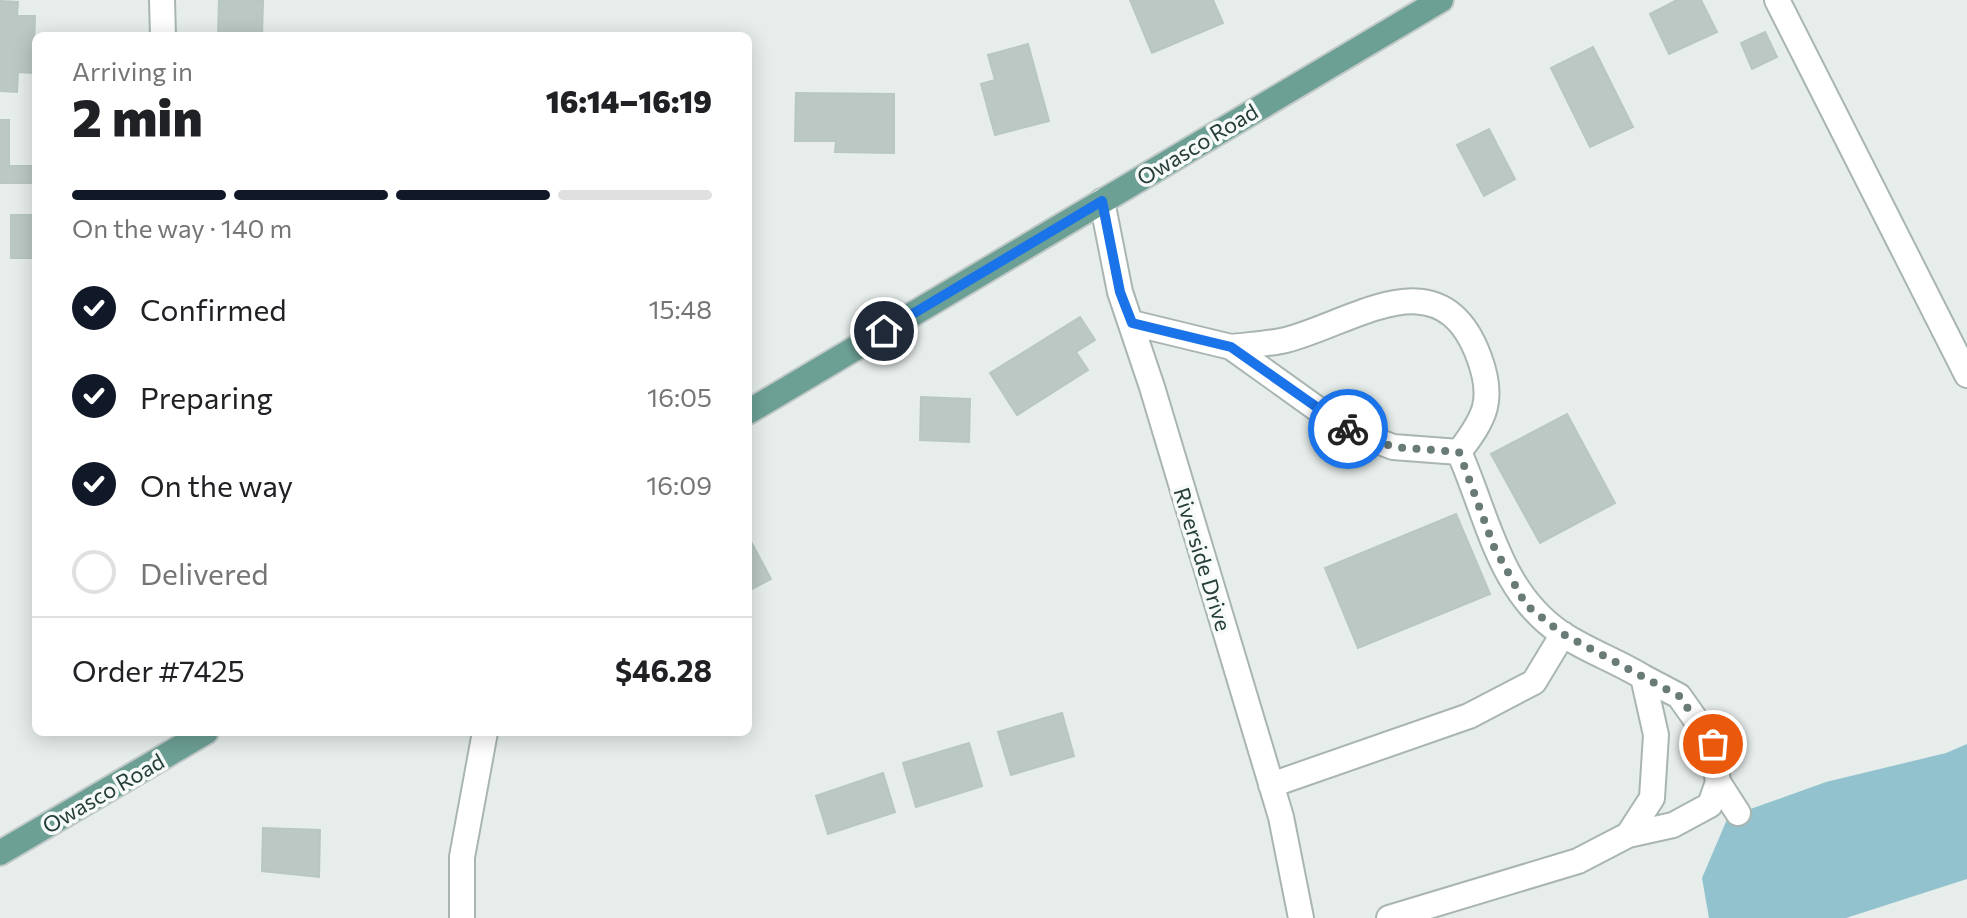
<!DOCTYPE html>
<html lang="en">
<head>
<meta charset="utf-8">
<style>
	body { margin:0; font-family:Commissioner,sans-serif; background:#f2f2f2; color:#202124; height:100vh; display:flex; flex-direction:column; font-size:30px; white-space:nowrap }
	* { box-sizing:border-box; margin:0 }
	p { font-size:26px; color:#757577 }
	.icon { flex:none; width:44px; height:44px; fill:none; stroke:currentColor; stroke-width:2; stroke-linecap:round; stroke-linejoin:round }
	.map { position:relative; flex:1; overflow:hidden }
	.sheet { position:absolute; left:32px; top:32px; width:720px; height:704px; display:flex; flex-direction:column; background:#fff; border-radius:12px; box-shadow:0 4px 20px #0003 }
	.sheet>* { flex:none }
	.pin { position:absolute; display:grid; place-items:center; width:68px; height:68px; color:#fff; margin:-34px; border:4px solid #fff; border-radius:50%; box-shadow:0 2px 8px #0007 }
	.courier { position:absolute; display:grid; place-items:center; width:80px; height:80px; margin:-40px; border:6px solid #1a73e8; border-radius:50%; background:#fff; color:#222; box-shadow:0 2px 10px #0007 }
	.overview em { font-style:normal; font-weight:800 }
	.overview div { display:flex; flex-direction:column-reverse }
	.overview { display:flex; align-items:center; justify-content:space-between; height:136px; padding:0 40px }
	h1 { font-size:52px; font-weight:800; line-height:60px }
	.bar { display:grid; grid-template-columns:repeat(4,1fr); gap:12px 8px; align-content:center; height:96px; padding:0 40px }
	.bar i { height:10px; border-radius:6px; background:#e0e0e0 }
	.bar .selected { background:#111827 }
	.bar p { grid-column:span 4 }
	.line { display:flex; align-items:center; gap:20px; padding:0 40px; border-top:2px solid #e0e0e0 }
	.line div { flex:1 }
	ol { padding:0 40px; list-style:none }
	li { display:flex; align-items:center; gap:24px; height:88px }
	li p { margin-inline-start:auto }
	li .icon { padding:8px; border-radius:50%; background:#111827; color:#fff; stroke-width:4 }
	li:last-child { color:#757577 }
	li i { width:44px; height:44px; border:4px solid #e0e0e0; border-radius:50% }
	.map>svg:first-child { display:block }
	.water { fill:#92c2ce }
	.building { fill:#bbc8c3; stroke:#b8c7c1; stroke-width:2 }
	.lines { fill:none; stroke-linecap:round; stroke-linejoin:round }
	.minor-casing { stroke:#a9b5b1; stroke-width:28 }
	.major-casing { stroke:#c2c9c8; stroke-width:28 }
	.minor { stroke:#fff; stroke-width:24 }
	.major { stroke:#6da095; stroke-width:24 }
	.done { stroke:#697b77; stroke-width:8; stroke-dasharray:0 14.4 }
	.route { stroke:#1a73e8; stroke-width:10 }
	.labels { text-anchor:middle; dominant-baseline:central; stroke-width:7; stroke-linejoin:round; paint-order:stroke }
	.street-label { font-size:22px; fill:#263e39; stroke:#f6faf8 }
</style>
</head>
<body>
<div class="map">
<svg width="1967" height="918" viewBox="0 0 1967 918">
	<rect width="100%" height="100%" fill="#e6edea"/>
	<path class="water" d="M1967,744v135l-121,39h-137l-7,-40 26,-61 98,-35 120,-29z"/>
	<path class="building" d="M219,0h44l-1,36h-44z
		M1130,0h83l10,23 -71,30z
		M1677,0h24l16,32 -48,22 -19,-40z
		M0,1l18,1 -1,14h18l-2,57 -15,-1 -1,20 -17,-1z
		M1765,32l12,25 -25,12 -11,-26z
		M1028,44l21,77 -54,14 -14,-51 14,-4 -7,-25z
		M1593,47l40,80 -43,20 -39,-79z
		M796,93l98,1v59l-59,-1 1,-11h-41z
		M0,120h9v46h27v17h-36z
		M1489,129l26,50 -31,17 -27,-51z
		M11,215h25v43h-25z
		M1080,317l15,23 -19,12 12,18 -71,45 -27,-42z
		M921,397l49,2 -1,43 -49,-2z
		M1567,414l48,89 -75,40 -49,-89z
		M1456,514l34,80 -132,54 -33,-80z
		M749,538l22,41 -23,12v-52z
		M1062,713l12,43 -63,19 -13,-43z
		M969,743l13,43 -66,21 -13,-44z
		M883,773l12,39 -67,22 -12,-38z
		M263,828l57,2 -1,47 -57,-6z"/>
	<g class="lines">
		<g class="minor-casing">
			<path id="minor" d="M162,0l1,36
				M1777,0l190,375
				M1102,201l18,91 32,95 129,430 20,101
				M1132,323l99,24 113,81 49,19 66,5c29,65 40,140 103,182 26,17 55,27 81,43l13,58 -4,63 -24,37 -50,26 -189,57
				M1231,347c18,-2 37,-3 55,-7 69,-18 155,-86 193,17 16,43 6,61 -20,95
				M1718,782l20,31
				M1271,785l198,-69 65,-34 29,-48
				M1628,835l45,-10 37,-20 8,-23 -5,-38 -34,-48 -36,-19
				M462,918v-61l23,-125"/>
		</g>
		<g class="major-casing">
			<path id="major" d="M748,412l693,-412
				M0,853l206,-121"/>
		</g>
		<use href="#minor" class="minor"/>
		<use href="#major" class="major"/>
	</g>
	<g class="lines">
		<path class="done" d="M1348,429l45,18 66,5 35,95 32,58 37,29 116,62 34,48"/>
		<path class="route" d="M884,331l218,-130 18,91 12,31 99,24 117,82"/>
	</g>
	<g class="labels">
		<g class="street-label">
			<text transform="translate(1197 144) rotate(-31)">Owasco Road</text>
			<text transform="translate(1203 559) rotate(73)">Riverside Drive</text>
			<text transform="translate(103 793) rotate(-30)">Owasco Road</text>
		</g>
	</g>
</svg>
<div class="pin" style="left:1713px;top:744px;background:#ea580c"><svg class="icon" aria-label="bag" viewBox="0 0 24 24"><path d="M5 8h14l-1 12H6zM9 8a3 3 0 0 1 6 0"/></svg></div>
<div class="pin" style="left:884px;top:331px;background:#1f2937"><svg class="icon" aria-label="home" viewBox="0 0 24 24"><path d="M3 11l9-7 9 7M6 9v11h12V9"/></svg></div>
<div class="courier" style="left:1348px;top:429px"><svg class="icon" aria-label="bike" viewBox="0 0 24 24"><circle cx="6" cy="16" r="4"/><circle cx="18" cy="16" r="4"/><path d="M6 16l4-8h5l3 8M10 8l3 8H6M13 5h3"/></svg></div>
<section class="sheet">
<div class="overview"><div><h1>2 min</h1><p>Arriving in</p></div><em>16:14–16:19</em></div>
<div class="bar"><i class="selected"></i><i class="selected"></i><i class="selected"></i><i></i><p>On the way · 140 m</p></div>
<ol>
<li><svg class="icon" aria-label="check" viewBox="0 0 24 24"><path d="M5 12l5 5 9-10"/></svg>Confirmed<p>15:48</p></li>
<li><svg class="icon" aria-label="check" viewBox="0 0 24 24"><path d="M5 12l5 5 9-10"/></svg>Preparing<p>16:05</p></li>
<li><svg class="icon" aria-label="check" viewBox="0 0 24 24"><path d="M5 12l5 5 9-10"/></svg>On the way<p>16:09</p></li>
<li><i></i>Delivered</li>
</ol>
<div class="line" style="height:104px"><div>Order #7425</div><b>$46.28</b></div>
</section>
</div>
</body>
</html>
